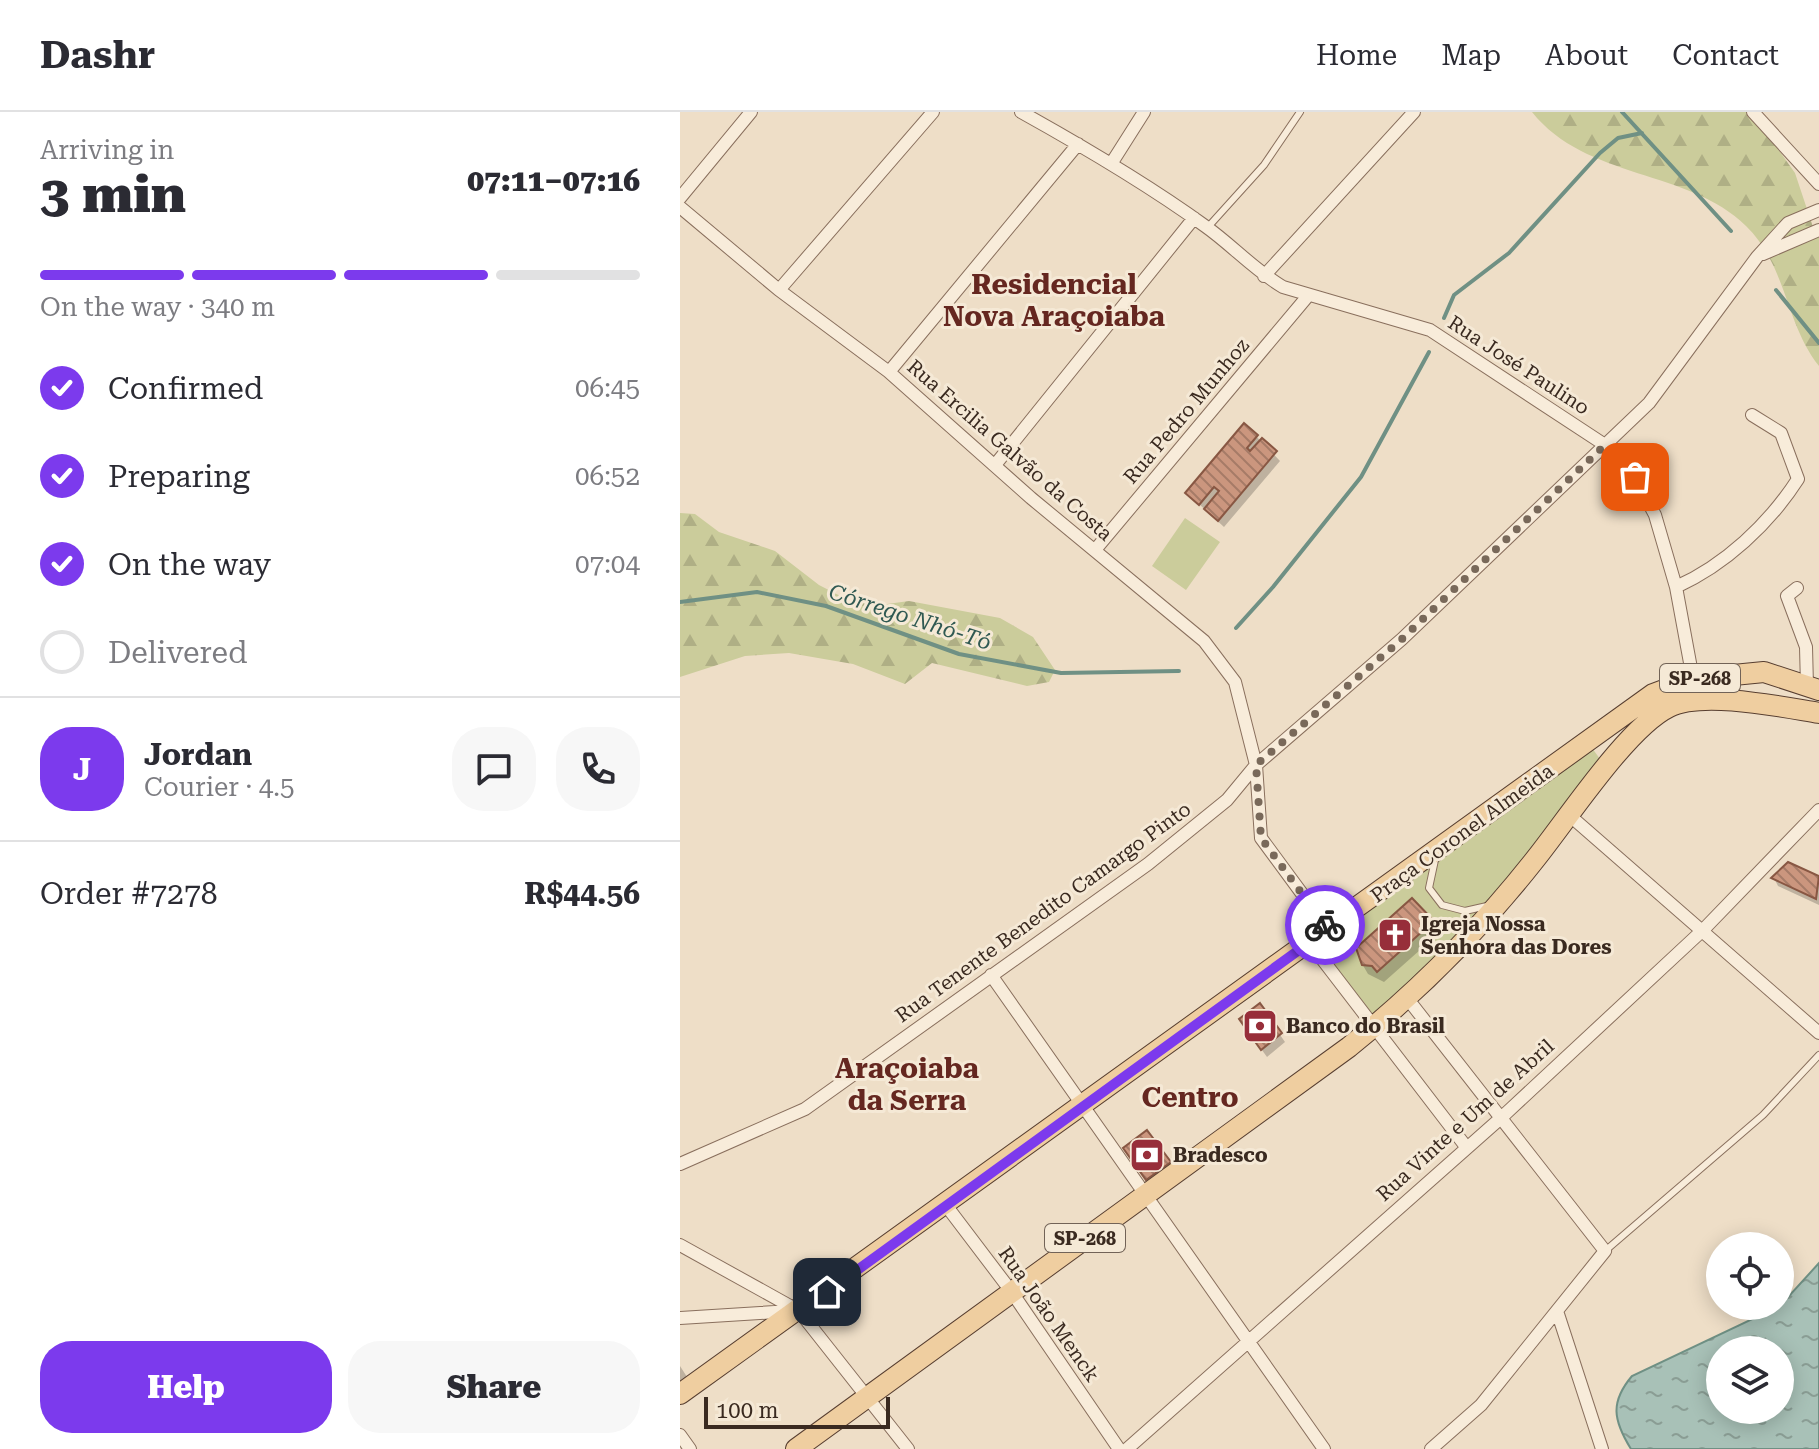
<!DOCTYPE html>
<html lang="en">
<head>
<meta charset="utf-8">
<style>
	body { margin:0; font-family:"Roboto Serif",serif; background:#f7f7f7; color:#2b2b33; height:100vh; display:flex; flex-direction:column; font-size:30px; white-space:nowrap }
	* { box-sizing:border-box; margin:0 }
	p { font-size:26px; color:#7c7c81 }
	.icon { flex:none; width:44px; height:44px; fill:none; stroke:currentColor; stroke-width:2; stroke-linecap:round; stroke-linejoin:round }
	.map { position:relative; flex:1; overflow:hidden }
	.side { display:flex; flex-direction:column; background:#fff; width:680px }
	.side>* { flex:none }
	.fabs { position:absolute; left:1026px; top:1120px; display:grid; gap:16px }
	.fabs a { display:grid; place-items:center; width:88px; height:88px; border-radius:50%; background:#fff; box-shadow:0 4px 20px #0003; font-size:40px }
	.scale { position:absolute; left:24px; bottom:20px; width:186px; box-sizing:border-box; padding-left:8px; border:4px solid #3a2a20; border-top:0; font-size:22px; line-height:28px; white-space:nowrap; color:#3a2a20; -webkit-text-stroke:6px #f5e9d6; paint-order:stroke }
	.pin { position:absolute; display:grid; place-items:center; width:68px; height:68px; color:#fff; margin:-34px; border-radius:16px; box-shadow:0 4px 12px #0006 }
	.courier { position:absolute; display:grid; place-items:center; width:80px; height:80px; margin:-40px; border:6px solid #7c3aed; border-radius:50%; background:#fff; color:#222; box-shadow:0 2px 10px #0007 }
	.summary em { font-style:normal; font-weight:800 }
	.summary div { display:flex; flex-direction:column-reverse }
	.summary { display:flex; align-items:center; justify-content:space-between; height:136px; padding:0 40px }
	h1 { font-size:52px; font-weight:800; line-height:60px }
	.bar { display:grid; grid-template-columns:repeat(4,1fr); gap:12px 8px; align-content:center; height:96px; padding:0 40px }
	.bar i { height:10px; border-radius:6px; background:#e1e1e2 }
	.bar .active { background:#7c3aed }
	.bar p { grid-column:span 4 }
	.line { display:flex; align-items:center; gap:20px; padding:0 40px; border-top:2px solid #e1e1e2 }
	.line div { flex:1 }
	.round { display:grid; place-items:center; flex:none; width:84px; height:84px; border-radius:32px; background:#f7f7f7 }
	ol { padding:0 40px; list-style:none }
	li { display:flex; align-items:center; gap:24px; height:88px }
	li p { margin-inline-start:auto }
	li .icon { padding:8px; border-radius:50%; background:#7c3aed; color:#fff; stroke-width:4 }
	li:last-child { color:#7c7c81 }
	li i { width:44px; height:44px; border:4px solid #e1e1e2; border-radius:50% }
	.primary-button { display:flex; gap:16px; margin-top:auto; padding:16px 40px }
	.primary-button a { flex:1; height:92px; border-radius:32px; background:#7c3aed; color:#fff; font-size:32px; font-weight:800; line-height:92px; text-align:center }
	.primary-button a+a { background:#f7f7f7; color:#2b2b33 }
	header { display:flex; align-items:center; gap:48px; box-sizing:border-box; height:112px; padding:0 40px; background:#fff; border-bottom:2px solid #e1e1e2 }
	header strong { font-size:38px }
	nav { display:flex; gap:44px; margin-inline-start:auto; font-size:28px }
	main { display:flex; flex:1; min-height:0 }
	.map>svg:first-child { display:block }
	.forest { fill:url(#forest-firs) }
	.green { fill:#cbcc9b }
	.water { fill:url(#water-ripples); stroke:#6f9084; stroke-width:2; fill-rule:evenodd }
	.shadow { fill:#0003 }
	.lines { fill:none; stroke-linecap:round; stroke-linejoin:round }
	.stream { stroke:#6f9084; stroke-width:4 }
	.building { fill:url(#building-back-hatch); stroke:#885743; stroke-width:2 }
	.service-casing { stroke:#896f5d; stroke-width:8 }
	.minor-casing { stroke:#896f5d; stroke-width:14 }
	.primary-casing { stroke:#573e30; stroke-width:22 }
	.service { stroke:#f8ecda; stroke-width:6 }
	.minor { stroke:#f8ecda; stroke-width:12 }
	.primary { stroke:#efcea0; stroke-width:20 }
	.done { stroke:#79695a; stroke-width:8; stroke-dasharray:0 14.4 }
	.route { stroke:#7c3aed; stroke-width:10 }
	.labels { text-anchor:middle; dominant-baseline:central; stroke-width:6; stroke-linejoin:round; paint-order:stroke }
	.shield { fill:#f5e9d6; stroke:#726357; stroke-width:2 }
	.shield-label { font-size:18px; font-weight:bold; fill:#3a2a20 }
	.street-label { font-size:20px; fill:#3a2a20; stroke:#f5e9d6 }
	.poi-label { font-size:20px; font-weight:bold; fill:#3a2a20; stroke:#f5e9d6; text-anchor:start }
	.water-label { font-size:22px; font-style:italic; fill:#305952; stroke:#f5e9d6 }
	.district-label { font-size:28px; font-weight:bold; fill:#652720; stroke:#f5e9d6 }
</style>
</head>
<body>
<header>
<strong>Dashr</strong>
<nav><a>Home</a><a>Map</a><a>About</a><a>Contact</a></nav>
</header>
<main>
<section class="side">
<div class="summary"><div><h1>3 min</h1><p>Arriving in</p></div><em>07:11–07:16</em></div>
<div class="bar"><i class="active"></i><i class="active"></i><i class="active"></i><i></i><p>On the way · 340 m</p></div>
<ol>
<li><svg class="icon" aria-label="check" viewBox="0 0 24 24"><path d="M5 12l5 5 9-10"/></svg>Confirmed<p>06:45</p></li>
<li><svg class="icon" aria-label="check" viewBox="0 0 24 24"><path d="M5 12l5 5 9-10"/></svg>Preparing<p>06:52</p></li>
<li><svg class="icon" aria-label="check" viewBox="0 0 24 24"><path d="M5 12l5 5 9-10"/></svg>On the way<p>07:04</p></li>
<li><i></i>Delivered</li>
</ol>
<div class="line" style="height:144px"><b class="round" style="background:#7c3aed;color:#fff">J</b><div><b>Jordan</b><p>Courier · 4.5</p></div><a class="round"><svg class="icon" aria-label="chat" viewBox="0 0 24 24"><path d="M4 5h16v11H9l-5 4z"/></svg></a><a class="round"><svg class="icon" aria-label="phone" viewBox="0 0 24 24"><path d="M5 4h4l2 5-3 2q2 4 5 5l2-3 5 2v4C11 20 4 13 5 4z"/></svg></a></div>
<div class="line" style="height:104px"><div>Order #7278</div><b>R$44.56</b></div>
<div class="primary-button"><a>Help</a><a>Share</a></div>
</section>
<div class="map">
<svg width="1139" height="1337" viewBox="0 0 1139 1337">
	<defs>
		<pattern id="forest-firs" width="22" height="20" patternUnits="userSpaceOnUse" patternTransform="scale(2)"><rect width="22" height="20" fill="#cbcc9b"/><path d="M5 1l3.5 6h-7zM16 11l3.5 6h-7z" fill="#afaf85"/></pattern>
		<pattern id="water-ripples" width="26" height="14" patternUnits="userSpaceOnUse" patternTransform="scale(2)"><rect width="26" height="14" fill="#a8c1b7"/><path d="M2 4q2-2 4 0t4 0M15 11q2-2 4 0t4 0" fill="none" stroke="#8a9d94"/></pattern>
		<pattern id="building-back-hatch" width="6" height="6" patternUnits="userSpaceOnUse" patternTransform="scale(2)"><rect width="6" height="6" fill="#cb967e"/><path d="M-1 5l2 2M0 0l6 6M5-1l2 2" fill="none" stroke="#a67b67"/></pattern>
	</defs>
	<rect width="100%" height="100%" fill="#eedec7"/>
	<path class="forest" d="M852,0h220l43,61 18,54 6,5v134c-34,-43 -32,-100 -73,-140 -57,-57 -160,-46 -214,-114z
		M0,401l15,1 24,18 56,19 44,34 31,16 30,4 29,-4 91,17 33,19 22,33 -6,12 -22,4 -95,-23 -27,21 -52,-20 -64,-11 -44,3 -65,21z"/>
	<path class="green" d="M505,406l35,24 -34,48 -34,-24z
		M912,636l8,11 -69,102 -157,162 -61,-81z"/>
	<path class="water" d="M1139,1151v186h-188c-18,-29 -21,-47 1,-73l148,-70zM1040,1238h60v60h-60z"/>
	<path class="shadow" d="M576,324l24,25 -56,66 -37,-34z
		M1108,752l31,14v27l-41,-19 -4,-8z
		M752,811l6,11 -54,48 -16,-8 -7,-12z
		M580,894l25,36 -18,15 -21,-29z
		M467,1021l27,38 -22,16 -22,-31z
		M0,1254l9,14 -9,7z"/>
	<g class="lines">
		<path class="stream" d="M942,0l109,119
			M1096,178l43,53
			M764,206l10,-23 55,-42 91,-100 18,-15 24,-5
			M0,490l77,-10 69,14 133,48 102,19 118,-2
			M556,516l37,-41 88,-110 68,-125"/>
	</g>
	<path class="building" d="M564,311l14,12 -11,13 3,3 12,-13 15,13 -59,70 -14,-12 15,-18 -5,-4 -15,18 -14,-12z
		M1108,750l31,14 -3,23 -45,-21z
		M732,786l22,23 -57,51 -5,-6 -10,-1 -6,-17z
		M580,891l22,30 -21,17 -22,-31z
		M467,1018l24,32 -25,18 -23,-32z"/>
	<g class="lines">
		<g class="service-casing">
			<path id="service" d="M528,115l56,-62 36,-53
				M755,748l-6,28 13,17 23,6 22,-5
				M925,1139l158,-136 56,-60"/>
		</g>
		<g class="minor-casing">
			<path id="minor" d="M341,0c63,35 126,72 184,114 27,19 49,44 78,61l147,43 175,115 30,32 20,38 21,72 17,92
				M1073,0l66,72
				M431,52l33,-52
				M0,86l71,-86
				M0,95l99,83 110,82 142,126 173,143 31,41 21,83 5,73 67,91
				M1083,142l56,-24
				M584,164l150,-164
				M99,178l154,-178
				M209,260l189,-228
				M315,353l199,-247
				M415,438l212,-253
				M996,475c49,-22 93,-63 122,-108l-17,-46 -29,-18
				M1117,476l-10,8 19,51 1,39
				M888,702l251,219
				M629,830l158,206
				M311,863l333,474
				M727,886l198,253 -124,154 -50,44
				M0,1052l125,-55 343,-245 79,-64 29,-35 146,-126 247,-236 108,-146 31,-34 31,-13
				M265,1092l66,87 108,158
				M0,1133l119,66 109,138
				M878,1202l44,135
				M0,1206l112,-7
				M0,1323l10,14
				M447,1337l375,-332 202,-188 115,-119"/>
		</g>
		<g class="primary-casing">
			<path id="primary" d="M0,1282l973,-700 40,-15 71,-7 55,18
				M116,1337l553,-402c67,-54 131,-118 184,-185 32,-39 93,-134 136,-155 33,-17 113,0 150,6"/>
		</g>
		<use href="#service" class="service"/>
		<use href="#minor" class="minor"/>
		<use href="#primary" class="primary"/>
	</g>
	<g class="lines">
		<path class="done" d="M645,813l-64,-87 -5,-73 146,-126 203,-194 30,32"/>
		<path class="route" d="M147,1180l501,-363 -3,-4"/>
	</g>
	<defs>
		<g id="church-square" transform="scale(1.8)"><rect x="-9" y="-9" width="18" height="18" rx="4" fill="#972e3a" stroke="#f5e9d6"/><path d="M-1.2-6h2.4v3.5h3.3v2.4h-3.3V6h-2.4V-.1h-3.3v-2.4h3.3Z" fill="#fff"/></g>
		<g id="bank-square" transform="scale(1.8)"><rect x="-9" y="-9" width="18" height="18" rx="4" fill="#972e3a" stroke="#f5e9d6"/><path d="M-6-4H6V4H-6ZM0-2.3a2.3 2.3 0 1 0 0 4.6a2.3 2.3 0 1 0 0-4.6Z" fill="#fff"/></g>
	</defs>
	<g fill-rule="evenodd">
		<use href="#church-square" x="715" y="823"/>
		<use href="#bank-square" x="580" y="914"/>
		<use href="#bank-square" x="467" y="1043"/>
	</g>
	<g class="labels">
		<g class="shield">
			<rect x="980" y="552" width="80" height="28" rx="6"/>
			<rect x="365" y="1112" width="80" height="28" rx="6"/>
		</g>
		<g class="shield-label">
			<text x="1020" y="566">SP-268</text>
			<text x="405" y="1126">SP-268</text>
		</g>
		<g class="street-label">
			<text transform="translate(839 253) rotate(33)">Rua José Paulino</text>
			<text transform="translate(506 299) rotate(-50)">Rua Pedro Munhoz</text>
			<text transform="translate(330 338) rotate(41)">Rua Ercilia Galvão da Costa</text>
			<text transform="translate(782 721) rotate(-36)">Praça Coronel Almeida</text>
			<text transform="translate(363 800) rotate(-36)">Rua Tenente Benedito Camargo Pinto</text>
			<text transform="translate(785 1008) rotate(-42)">Rua Vinte e Um de Abril</text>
			<text transform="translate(369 1202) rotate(55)">Rua João Menck</text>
		</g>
		<g class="poi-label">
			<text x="741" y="812">Igreja Nossa<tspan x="741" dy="23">Senhora das Dores</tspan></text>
			<text x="606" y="914">Banco do Brasil</text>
			<text x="493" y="1043">Bradesco</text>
		</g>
		<g class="water-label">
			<text transform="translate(230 505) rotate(18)">Córrego Nhó-Tó</text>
		</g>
		<g class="district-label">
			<text x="374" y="172">Residencial<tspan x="374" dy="32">Nova Araçoiaba</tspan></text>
			<text x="227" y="956">Araçoiaba<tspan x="227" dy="32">da Serra</tspan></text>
			<text x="510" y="985">Centro</text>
		</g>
	</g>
</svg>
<div class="fabs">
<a><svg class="icon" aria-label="locate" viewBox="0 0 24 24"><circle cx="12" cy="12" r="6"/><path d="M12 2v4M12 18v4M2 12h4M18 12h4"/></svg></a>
<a><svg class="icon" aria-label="layers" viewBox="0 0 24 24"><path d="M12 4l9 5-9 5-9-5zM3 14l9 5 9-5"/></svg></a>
</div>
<div class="scale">100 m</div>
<div class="pin" style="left:955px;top:365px;background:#ea580c"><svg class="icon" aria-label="bag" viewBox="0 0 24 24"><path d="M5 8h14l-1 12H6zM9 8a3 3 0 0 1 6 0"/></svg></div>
<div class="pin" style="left:147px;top:1180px;background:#1f2937"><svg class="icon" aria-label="home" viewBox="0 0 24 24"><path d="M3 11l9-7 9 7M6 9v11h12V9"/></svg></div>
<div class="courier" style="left:645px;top:813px"><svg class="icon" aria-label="bike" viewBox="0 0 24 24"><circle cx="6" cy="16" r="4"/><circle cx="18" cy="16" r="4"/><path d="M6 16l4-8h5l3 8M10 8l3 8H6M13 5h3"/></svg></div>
</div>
</main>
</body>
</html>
